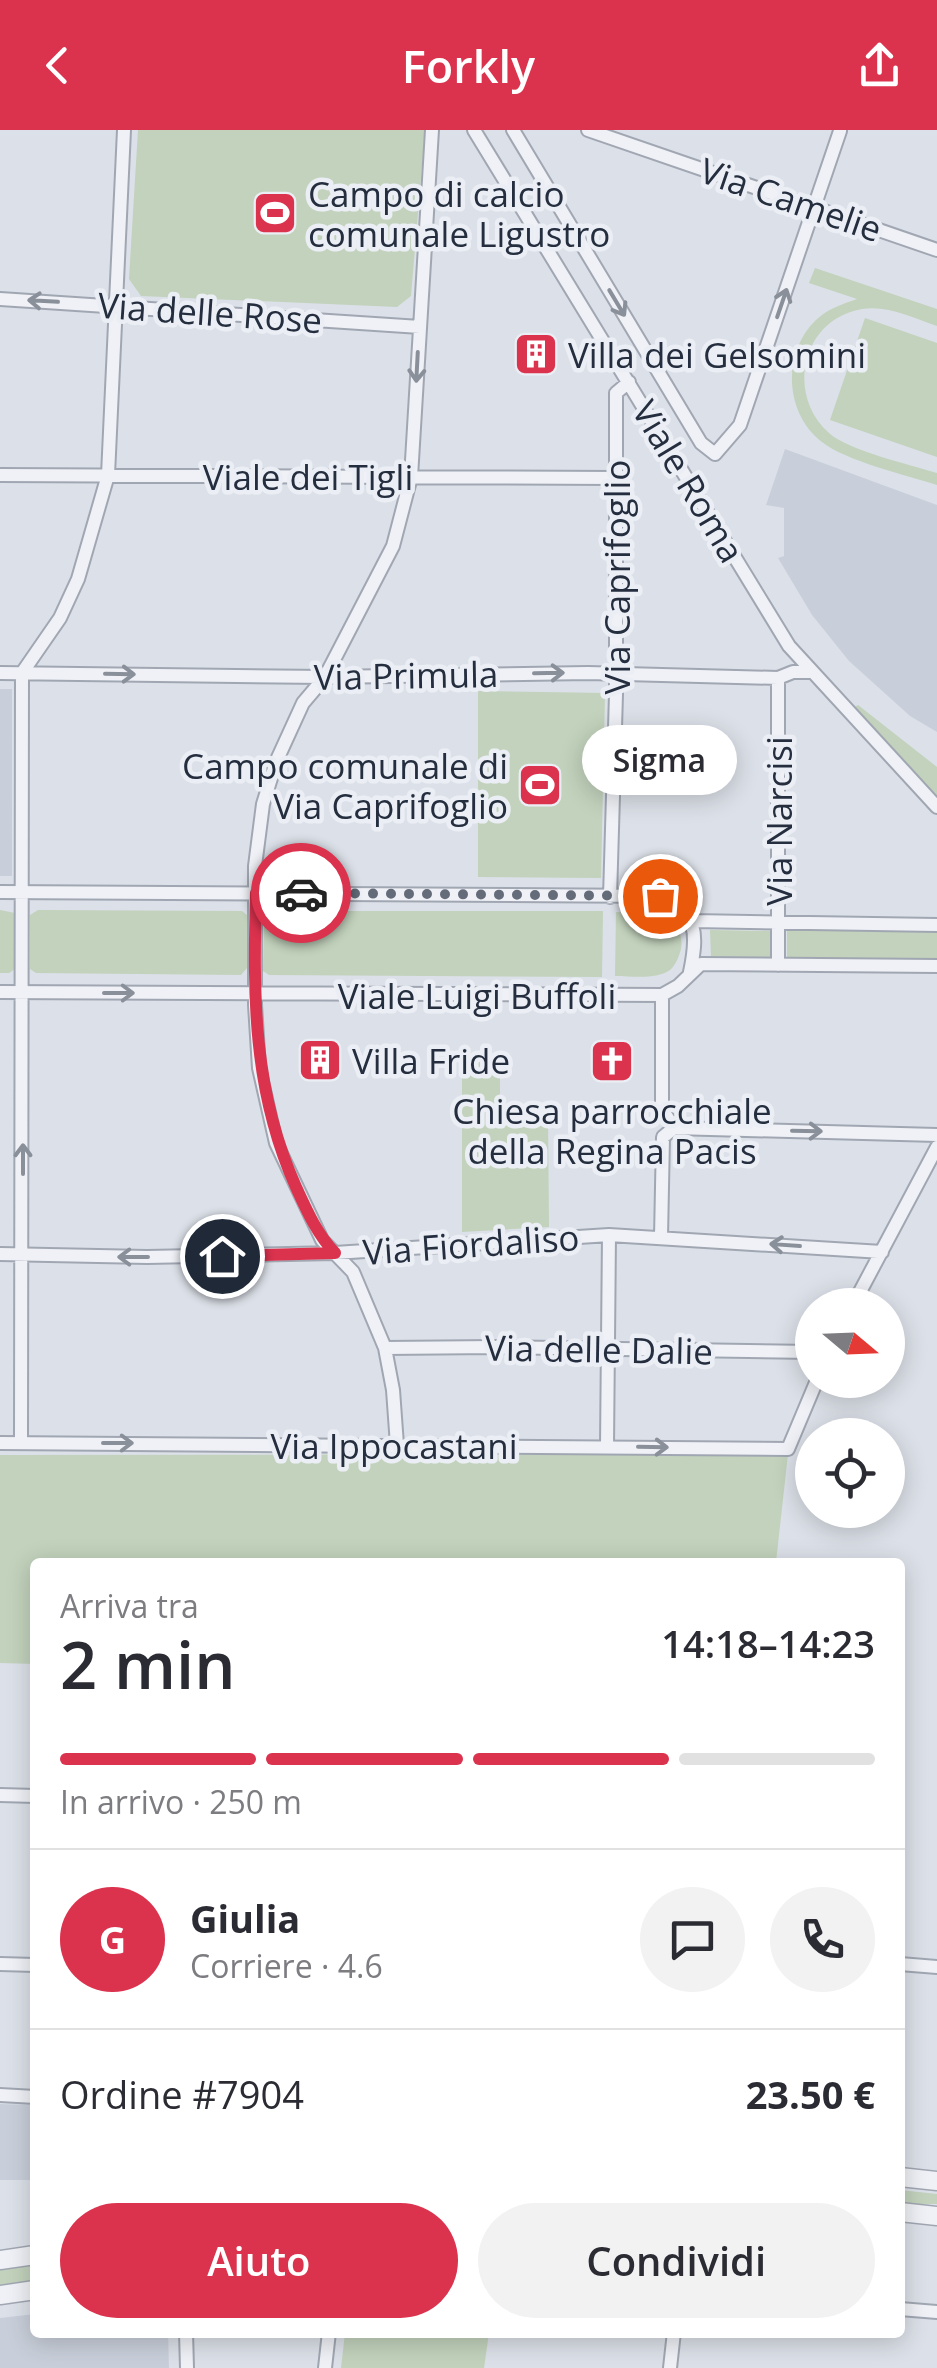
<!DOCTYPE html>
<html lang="it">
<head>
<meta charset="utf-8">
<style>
	body { margin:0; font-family:"Open Sans",sans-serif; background:#f2f2f3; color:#2b2b33; height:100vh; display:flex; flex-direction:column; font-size:38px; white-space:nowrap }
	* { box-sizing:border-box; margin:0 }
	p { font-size:32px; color:#7c7c81 }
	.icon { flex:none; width:55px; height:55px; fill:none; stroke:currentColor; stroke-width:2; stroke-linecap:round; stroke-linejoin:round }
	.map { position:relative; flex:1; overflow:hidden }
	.drawer { position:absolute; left:30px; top:1428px; width:875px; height:780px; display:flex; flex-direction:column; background:#fff; border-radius:10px; box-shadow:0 5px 25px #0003 }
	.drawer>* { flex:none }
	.needle { width:65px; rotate:109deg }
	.tools { position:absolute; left:795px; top:1158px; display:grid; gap:20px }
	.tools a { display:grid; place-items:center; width:110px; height:110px; border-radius:50%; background:#fff; box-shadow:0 5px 25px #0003; font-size:50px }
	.pin { position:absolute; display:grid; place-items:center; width:85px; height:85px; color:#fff; margin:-42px; border:5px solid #fff; border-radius:50%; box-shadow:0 2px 10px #0007 }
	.courier { position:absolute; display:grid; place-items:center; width:100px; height:100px; margin:-50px; border:8px solid #db324e; border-radius:50%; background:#fff; color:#222; box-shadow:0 2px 12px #0007 }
	.bubble { position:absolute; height:70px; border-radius:35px; background:#fff; box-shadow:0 5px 25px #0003; font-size:32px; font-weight:600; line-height:70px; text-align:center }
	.head em { font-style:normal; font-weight:600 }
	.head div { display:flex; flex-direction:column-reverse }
	.head { display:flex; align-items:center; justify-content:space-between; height:170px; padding:0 30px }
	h1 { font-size:65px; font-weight:600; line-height:75px }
	.bar { display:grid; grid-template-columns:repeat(4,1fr); gap:15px 10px; align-content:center; height:120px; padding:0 30px }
	.bar i { height:12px; border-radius:8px; background:#e1e1e2 }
	.bar .selected { background:#db324e }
	.bar p { grid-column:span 4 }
	.line { display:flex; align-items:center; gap:25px; padding:0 30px; border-top:2px solid #e1e1e2 }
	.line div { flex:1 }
	.round { display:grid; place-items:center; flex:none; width:105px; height:105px; border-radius:52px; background:#f2f2f3 }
	.cta { display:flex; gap:20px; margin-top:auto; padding:20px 30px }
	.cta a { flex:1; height:115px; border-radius:60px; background:#db324e; color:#fff; font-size:40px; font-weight:600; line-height:115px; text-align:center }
	.cta a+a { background:#f2f2f3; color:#2b2b33 }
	header { display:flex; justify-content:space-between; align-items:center; height:130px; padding:0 30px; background:#db324e; color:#fff; font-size:45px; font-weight:600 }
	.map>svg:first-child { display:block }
	.built { fill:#c9cfda }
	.green { fill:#c2d2bc }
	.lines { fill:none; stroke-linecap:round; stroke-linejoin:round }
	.minor-casing { stroke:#a1a7b2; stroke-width:16 }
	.tertiary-casing { stroke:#a1a7b2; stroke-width:21 }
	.minor { stroke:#eff1f6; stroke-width:12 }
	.tertiary { stroke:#eff1f6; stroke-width:18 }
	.oneway { stroke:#8a909a }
	.done { stroke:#646c7a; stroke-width:10; stroke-dasharray:0 18 }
	.route { stroke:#db324e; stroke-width:12 }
	.labels { text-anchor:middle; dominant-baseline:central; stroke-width:9; stroke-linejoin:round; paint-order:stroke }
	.poi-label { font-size:35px; fill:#242e3f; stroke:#ebeff5; text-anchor:start }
	.street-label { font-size:35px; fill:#242e3f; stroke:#ebeff5 }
</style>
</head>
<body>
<header><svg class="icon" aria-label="back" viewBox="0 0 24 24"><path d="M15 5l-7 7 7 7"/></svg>Forkly<svg class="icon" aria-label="share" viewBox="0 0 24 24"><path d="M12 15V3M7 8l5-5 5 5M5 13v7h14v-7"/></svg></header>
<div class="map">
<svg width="937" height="2238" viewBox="0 0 937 2238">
	<rect width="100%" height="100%" fill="#dce0e8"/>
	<path class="built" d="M785,319l152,56v227l-27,-16 -61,-55 -37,-46 -34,-57 6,-2v-48l-18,-3z
		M0,559h12v187h-12z
		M0,1974l35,1v75h-35z
		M35,2184v18l133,1 1,35h-169v-50z"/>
	<path class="green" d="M138,0h287l-14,166 -14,11 -256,-11 -12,-17z
		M815,138l122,41v17c-24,-8 -49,-21 -75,-17 -60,10 -77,85 -33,124 18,17 82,32 108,40v12c-31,-10 -91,-24 -115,-43 -38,-29 -40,-90 -6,-122 11,-11 27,-16 41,-21l-48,-16z
		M865,188l72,25v114l-107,-37z
		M478,561l127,2 -4,185 -123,-1z
		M858,575l79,62v30l-84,-89z
		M0,780l15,3v56l-6,4h-9z
		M38,780l204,1 6,5 -1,52 -6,7 -205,-2 -6,-4v-54z
		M271,781h332l-1,66 -333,-2 -6,-4 1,-53z
		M616,782c24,0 71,0 65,37 -2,7 -5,16 -11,21 -15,10 -37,6 -55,6z
		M710,800l60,1v26h-59z
		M787,801h150v28l-150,-1z
		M462,926h38v60h48l1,111 -87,5z
		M788,1324l-12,108h-741v102l-35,-1v-208z
		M900,2060l37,4v10h-37z
		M35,2135v16l-35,4v-16z
		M345,2203h144l-5,35h-143z"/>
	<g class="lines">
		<g class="minor-casing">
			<path id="minor" d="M474,0l315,516 148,161
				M513,0l188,313 14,11 25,-29 100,-294
				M588,0l349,120
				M0,169l420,28
				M0,345l616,3
				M0,543l325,4 263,-4 190,5 15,-6h18
				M0,762l660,4c38,17 38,38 30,76
				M610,767l6,-203v-301l13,-11
				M693,791l244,4
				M778,835v-287
				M0,862l662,3 16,-9 23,-22 236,2
				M662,865v114l12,19
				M674,998l263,7
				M661,1107l2,-100 11,-9
				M0,1124l147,3 188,-4 274,-18 273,17
				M853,1175l84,-158
				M385,1218l110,-1 317,5
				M0,1313l788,6 29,-69
				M21,1313l1,-770 38,-55 18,-39 30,-104 16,-345
				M397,1315l-4,-55 -8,-42 -32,-76 -31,-32 -46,-97 -17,-75 -4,-63v-139l8,-62 13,-42 27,-59 22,-26 68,-131 18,-69 21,-347
				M607,1316l2,-211
				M0,1665l35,1
				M0,1834l35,1
				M900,1834l37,3
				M0,1965l35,2
				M900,2179l37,3
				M186,2202l1,36
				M325,2238l4,-36
				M670,2238l4,-36"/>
		</g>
		<g class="tertiary-casing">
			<path id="tertiary" d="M900,2047l37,4
				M900,2082l37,4
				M0,2130l35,-5
				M0,2165l35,-5"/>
		</g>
		<use href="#minor" class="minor"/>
		<use href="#tertiary" class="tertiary"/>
	</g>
	<defs><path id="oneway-shaft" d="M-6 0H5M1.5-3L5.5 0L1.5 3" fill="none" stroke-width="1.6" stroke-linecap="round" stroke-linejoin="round" transform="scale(2.5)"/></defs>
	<g class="oneway">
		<use href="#oneway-shaft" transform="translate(43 171) rotate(-177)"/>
		<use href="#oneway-shaft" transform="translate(617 173) rotate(59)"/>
		<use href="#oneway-shaft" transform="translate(782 173) rotate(-71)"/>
		<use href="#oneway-shaft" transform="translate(417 237) rotate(93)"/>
		<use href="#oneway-shaft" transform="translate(549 543) rotate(-1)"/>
		<use href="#oneway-shaft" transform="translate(120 544) rotate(1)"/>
		<use href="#oneway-shaft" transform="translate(119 863)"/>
		<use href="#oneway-shaft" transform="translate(807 1001) rotate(1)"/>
		<use href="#oneway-shaft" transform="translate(23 1029) rotate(-90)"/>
		<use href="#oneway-shaft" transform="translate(785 1115) rotate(-176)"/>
		<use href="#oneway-shaft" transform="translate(133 1127) rotate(-180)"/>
		<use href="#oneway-shaft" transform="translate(118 1313)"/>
		<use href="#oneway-shaft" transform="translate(653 1317) rotate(1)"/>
	</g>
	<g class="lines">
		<path class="done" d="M301,763l359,3"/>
		<path class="route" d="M222,1126l113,-3c-18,-19 -28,-42 -39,-66 -43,-96 -43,-190 -40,-294h45"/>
	</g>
	<defs>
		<g id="stadium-square" transform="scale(2.25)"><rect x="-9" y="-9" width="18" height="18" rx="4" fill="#db324e" stroke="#ebeff5"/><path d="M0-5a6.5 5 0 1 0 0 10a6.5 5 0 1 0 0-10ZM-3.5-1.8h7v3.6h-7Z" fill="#fff"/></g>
		<g id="building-square" transform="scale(2.25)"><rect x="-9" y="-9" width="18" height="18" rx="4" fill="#db324e" stroke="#ebeff5"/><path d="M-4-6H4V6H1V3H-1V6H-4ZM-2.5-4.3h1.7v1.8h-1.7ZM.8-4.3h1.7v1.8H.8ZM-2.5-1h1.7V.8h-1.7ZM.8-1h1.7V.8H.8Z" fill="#fff"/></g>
		<g id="church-square" transform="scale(2.25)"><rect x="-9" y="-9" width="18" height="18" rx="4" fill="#db324e" stroke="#ebeff5"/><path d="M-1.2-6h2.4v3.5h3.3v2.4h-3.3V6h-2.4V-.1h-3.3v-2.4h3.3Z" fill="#fff"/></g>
	</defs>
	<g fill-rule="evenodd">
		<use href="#stadium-square" x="275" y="83"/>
		<use href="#building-square" x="536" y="224"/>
		<use href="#stadium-square" x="540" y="655"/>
		<use href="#building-square" x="320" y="930"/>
		<use href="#church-square" x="612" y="931"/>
	</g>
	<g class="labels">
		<g class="poi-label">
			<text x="308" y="63">Campo di calcio<tspan x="308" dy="40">comunale Ligustro</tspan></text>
			<text x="568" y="224">Villa dei Gelsomini</text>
			<text x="508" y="635" text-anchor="end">Campo comunale di<tspan x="508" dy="40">Via Caprifoglio</tspan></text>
			<text x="352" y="930">Villa Fride</text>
			<text x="612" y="980" text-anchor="middle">Chiesa parrocchiale<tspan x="612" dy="40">della Regina Pacis</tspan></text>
		</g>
		<g class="street-label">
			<text transform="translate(791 69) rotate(19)">Via Camelie</text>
			<text transform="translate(210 182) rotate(4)">Via delle Rose</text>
			<text x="308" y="346">Viale dei Tigli</text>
			<text transform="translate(689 351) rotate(59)">Viale Roma</text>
			<text transform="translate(616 447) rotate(-90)">Via Caprifoglio</text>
			<text transform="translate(406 545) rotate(-1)">Via Primula</text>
			<text transform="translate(778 691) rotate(-90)">Via Narcisi</text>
			<text x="477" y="865">Viale Luigi Buffoli</text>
			<text transform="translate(471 1114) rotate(-4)">Via Fiordaliso</text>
			<text transform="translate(599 1219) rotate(1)">Via delle Dalie</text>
			<text x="394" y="1315">Via Ippocastani</text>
		</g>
	</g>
</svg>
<div class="tools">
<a><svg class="needle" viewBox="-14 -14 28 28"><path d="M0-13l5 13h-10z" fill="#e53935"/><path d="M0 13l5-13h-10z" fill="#7c7c81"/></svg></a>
<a><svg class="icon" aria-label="locate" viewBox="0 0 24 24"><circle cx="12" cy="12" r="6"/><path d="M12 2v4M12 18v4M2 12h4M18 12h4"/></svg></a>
</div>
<div class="pin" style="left:660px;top:766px;background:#ea580c"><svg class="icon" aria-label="bag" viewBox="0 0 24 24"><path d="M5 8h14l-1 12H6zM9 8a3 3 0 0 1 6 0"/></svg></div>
<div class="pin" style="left:222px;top:1126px;background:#1f2937"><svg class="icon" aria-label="home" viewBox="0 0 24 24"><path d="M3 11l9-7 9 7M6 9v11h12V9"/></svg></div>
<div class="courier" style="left:301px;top:763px"><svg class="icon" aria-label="car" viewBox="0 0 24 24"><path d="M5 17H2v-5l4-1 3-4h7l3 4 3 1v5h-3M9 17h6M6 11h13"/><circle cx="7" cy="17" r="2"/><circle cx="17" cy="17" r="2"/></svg></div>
<div class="bubble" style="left:582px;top:595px;width:155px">Sigma</div>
<section class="drawer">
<div class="head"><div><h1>2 min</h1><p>Arriva tra</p></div><em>14:18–14:23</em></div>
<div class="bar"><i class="selected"></i><i class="selected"></i><i class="selected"></i><i></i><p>In arrivo · 250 m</p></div>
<div class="line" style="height:180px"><b class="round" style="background:#db324e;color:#fff">G</b><div><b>Giulia</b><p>Corriere · 4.6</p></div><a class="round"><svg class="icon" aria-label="chat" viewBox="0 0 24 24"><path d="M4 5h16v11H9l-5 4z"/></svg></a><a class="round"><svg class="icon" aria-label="phone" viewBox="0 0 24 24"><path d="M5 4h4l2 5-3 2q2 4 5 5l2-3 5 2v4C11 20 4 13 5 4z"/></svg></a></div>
<div class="line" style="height:130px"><div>Ordine #7904</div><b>23.50 €</b></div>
<div class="cta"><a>Aiuto</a><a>Condividi</a></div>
</section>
</div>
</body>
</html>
